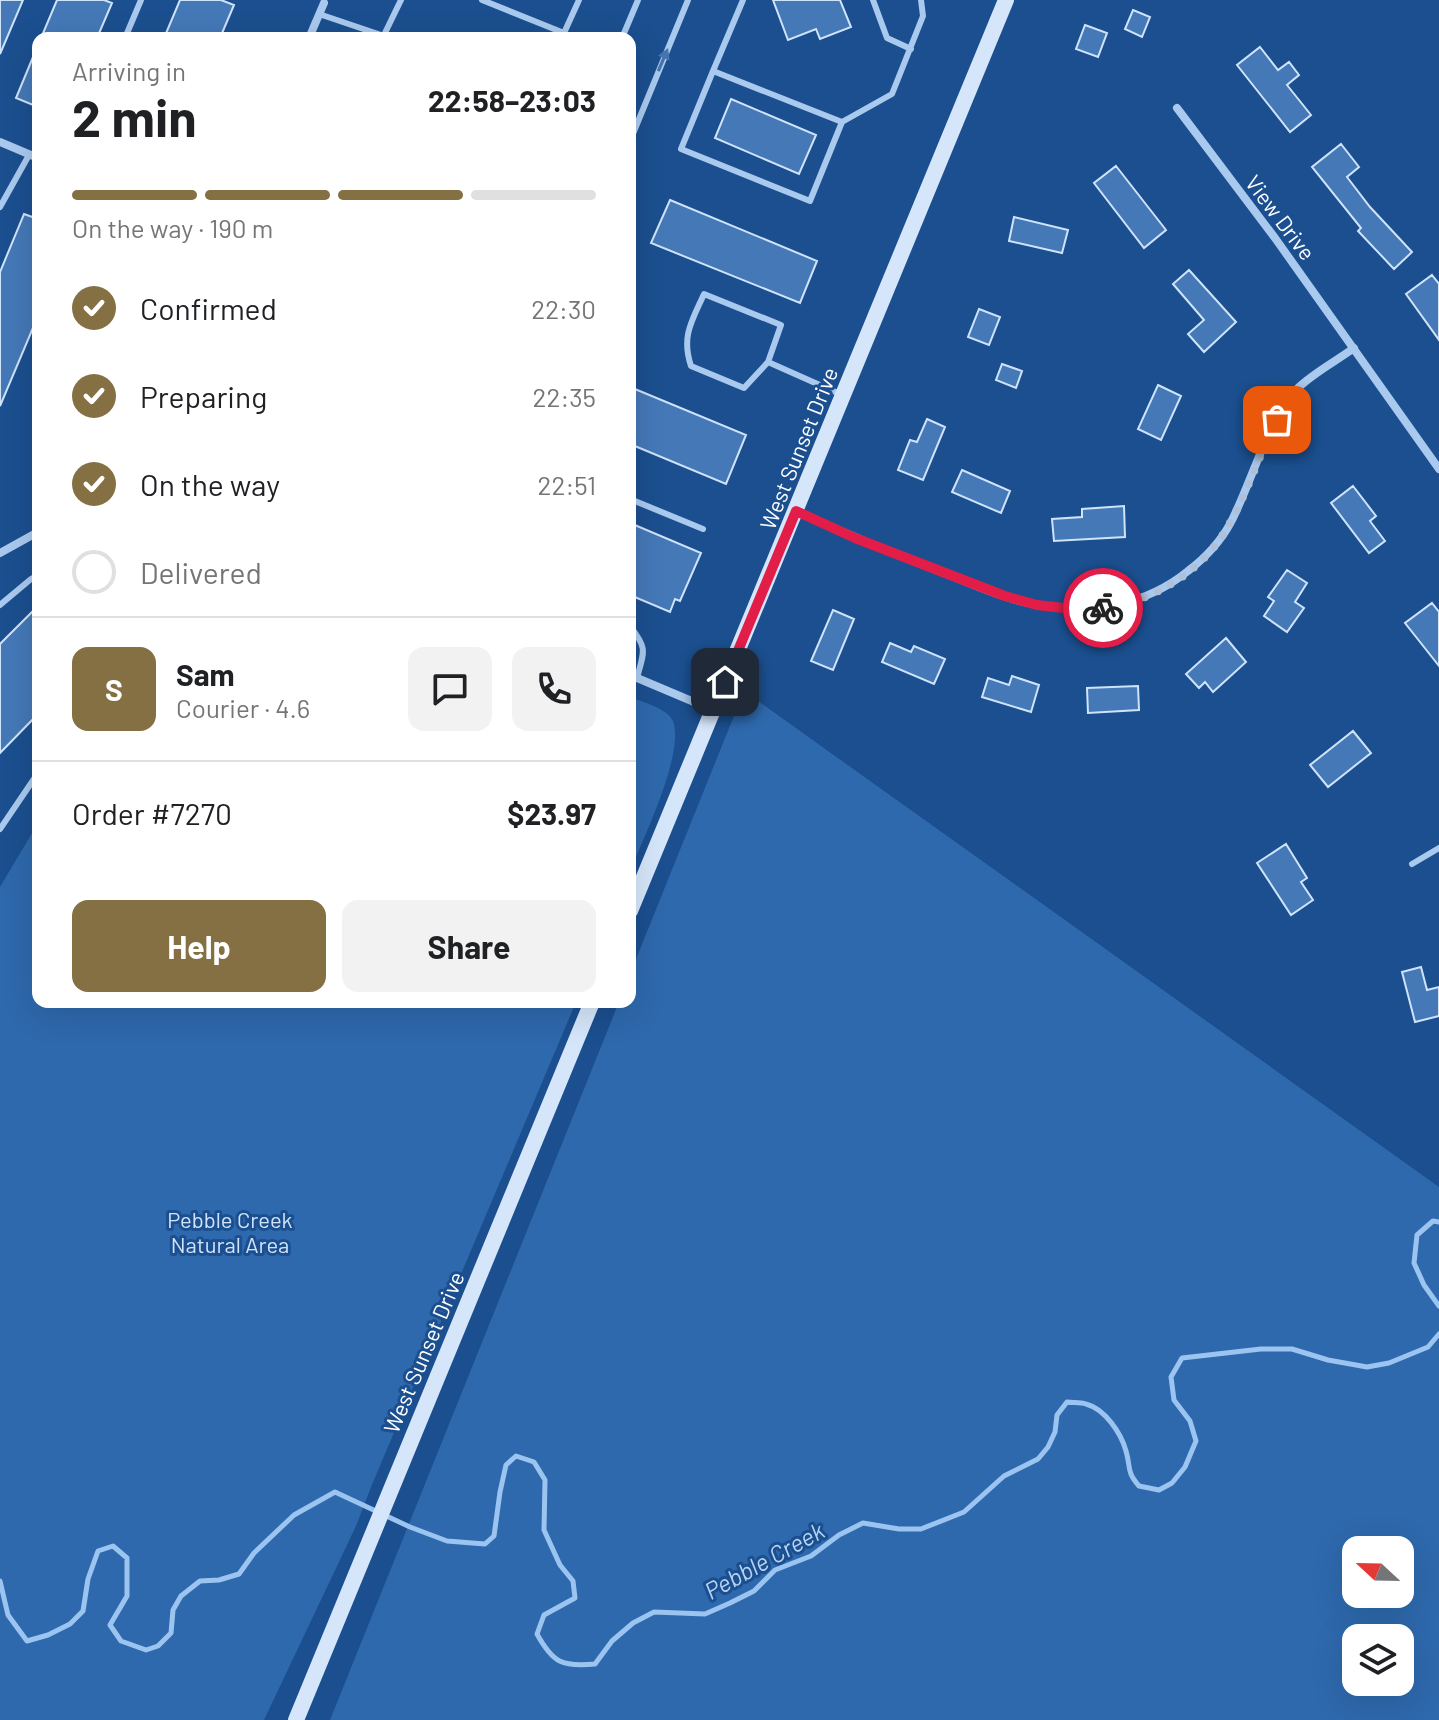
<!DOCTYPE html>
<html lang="en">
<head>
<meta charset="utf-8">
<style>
	body { margin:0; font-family:Barlow,sans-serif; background:#f2f2f2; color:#202124; height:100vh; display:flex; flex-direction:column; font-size:30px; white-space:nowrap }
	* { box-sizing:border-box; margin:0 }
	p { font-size:26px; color:#757577 }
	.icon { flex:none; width:44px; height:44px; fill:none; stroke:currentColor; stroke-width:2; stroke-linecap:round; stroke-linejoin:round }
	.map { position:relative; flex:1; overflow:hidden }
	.panel { position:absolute; left:32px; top:32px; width:604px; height:976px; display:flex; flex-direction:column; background:#fff; border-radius:16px; box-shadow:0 8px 32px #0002 }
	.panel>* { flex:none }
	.needle { width:52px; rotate:292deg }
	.buttons { position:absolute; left:1342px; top:1536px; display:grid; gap:16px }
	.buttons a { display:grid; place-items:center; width:72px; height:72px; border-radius:16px; background:#fff; box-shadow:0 8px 32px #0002; font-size:40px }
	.pin { position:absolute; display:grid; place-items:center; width:68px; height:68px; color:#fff; margin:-34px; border-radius:16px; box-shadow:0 4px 12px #0006 }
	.courier { position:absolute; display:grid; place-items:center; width:80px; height:80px; margin:-40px; border:6px solid #e11d48; border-radius:50%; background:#fff; color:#222; box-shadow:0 2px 10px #0007 }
	.head em { font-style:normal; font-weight:700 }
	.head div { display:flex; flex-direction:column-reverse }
	.head { display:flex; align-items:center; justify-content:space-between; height:136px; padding:0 40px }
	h1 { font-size:52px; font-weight:700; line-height:60px }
	.bar { display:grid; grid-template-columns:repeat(4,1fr); gap:12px 8px; align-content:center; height:96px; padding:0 40px }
	.bar i { height:10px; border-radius:6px; background:#e0e0e0 }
	.bar .active { background:#847042 }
	.bar p { grid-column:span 4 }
	.line { display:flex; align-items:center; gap:20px; padding:0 40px; border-top:2px solid #e0e0e0 }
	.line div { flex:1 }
	.round { display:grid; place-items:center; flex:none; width:84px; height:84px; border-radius:16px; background:#f2f2f2 }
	ol { padding:0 40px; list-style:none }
	li { display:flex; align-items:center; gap:24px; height:88px }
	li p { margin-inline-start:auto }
	li .icon { padding:8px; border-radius:50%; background:#847042; color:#fff; stroke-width:4 }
	li:last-child { color:#757577 }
	li i { width:44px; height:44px; border:4px solid #e0e0e0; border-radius:50% }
	.cta { display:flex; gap:16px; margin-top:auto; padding:16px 40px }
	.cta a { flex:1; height:92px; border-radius:16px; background:#847042; color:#fff; font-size:32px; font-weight:700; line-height:92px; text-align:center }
	.cta a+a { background:#f2f2f2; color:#202124 }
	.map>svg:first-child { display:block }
	.green { fill:#2e69ad; fill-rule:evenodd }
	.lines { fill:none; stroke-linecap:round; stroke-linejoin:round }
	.stream { stroke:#9cc4f0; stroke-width:5 }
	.building { fill:#4478b7; stroke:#cfe3fa; stroke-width:2 }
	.service { stroke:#a9c9ee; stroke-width:6 }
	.minor { stroke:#a9c9ee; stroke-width:8 }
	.secondary { stroke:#d6e6fa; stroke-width:16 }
	.oneway { fill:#4674ac }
	.done { stroke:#afc1d8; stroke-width:8; stroke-dasharray:0 14.4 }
	.route { stroke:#e11d48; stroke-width:10 }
	.labels { text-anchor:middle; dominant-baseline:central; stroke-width:6; stroke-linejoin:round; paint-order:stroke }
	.street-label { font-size:22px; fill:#fff; stroke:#1b4f8f }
	.park-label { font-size:22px; fill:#cfe3fa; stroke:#1b4f8f }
	.water-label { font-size:24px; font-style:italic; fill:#b5d3f5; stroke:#1b4f8f }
</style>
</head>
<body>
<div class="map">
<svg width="1439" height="1720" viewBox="0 0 1439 1720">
	<rect width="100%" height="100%" fill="#1b4f8f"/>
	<path class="green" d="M744,691l695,496v533h-1109l289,-718h11v-28zM1400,1550v44h-44v-44zM1400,1638v44h-44v-44z
		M630,697c12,5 37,11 43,24 12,32 -30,118 -43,150z
		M38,823v179h538l-205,485 -15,39 -92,194h-264v-833z"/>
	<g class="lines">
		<path class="stream" d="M1439,1222l-6,-1 -16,14 -3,28 10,22 15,21
			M0,1581l8,34 19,26 21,-6 22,-11 13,-13 5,-32 10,-28 15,-5 14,12v38l-17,29 11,16 25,9 12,-4 13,-13 2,-23 8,-14 19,-15 19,-1 20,-6 15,-21 40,-38 41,-23 75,35 37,14 38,3 9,-8 6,-44 6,-27 10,-9 18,6 11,18 -1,50 16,35 13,16 2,17 -31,17 -7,19c16,29 25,33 58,30l17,-23 21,-18 21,-11 51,2 25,-11 24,-12 21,-21 36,-14 28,-21 24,-12 36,6h22l43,-17 40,-36 34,-17 10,-12 7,-15 2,-17 10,-13c5,1 13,0 19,2 19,5 35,29 40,47 5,17 0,20 13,35l20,4 13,-7 13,-16 11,-26 -6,-20 -16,-21 -3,-23 11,-19 79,-9h31l36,11 39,7 22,-4 39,-16 11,-13"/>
	</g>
	<path class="building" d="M0,0h23l-23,54z
		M57,0h47l8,3 -15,35h-56z
		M180,0h41l13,5 -14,33h-56z
		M773,0h67l11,27 -31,12 -4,-10 -28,11z
		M1133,10l17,7 -8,20 -17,-8z
		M1085,25l22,8 -9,24 -22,-8z
		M38,45v62l-22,-9z
		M1260,47l18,23 11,-8 10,13 -12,10 24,30 -21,17 -53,-67z
		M731,99l85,36 -17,39 -84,-36z
		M1341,144l18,23 -12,10 23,30 42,45 -18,17 -36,-38 3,-3 -49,-61z
		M1116,166l50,64 -22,18 -50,-65z
		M670,200l147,61 -17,42 -149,-60z
		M24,214l14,5v97l-38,90v-134z
		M1014,217l54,13 -6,23 -53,-12z
		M1189,270l47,52 -32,30 -16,-18 16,-14 -31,-36z
		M1432,275l7,9v56l-33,-46z
		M979,309l21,8 -11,28 -21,-8z
		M1002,364l20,7 -6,17 -20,-8z
		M1158,385l23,11 -20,44 -23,-11z
		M630,387l116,48 -20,49 -96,-40z
		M927,419l18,8 -22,53 -25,-10 12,-30 7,2z
		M962,470l48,21 -9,22 -49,-21z
		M1353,486l23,30 -6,5 15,20 -16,12 -38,-50z
		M1124,506l1,31 -71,4 -2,-22 30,-2v-8z
		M630,523l71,30 -21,48 -5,-2 -5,13 -40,-17z
		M1287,570l20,13 -12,19 9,6 -17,24 -23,-16 10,-15 -6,-4z
		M1432,603l7,9v54l-34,-43z
		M38,606v108l-38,39v-109z
		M833,610l21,9 -21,51 -22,-9z
		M1226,638l20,24 -33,30 -8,-10 -6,6 -13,-14z
		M890,643l21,9 3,-6 31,13 -11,25 -52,-22z
		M1012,676l27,9 -8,27 -49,-15 6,-19 21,7z
		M1138,686l1,24 -51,3 -1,-25z
		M1353,731l18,22 -43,34 -18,-22z
		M1286,844l21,34 -6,4 12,18 -22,15 -34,-52z
		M1421,967l6,23 12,-3v29l-24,6 -13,-50z"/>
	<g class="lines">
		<path class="service" d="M482,0l82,33 -2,5
			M743,0l-30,71 129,51 50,-28 31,-78 -2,-16
			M873,0l14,38 24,11
			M319,14l71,24
			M564,33l15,-33
			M384,35l17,-35
			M125,38l16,-38
			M622,38l16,-38
			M713,71l-32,78 129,52 32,-79
			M630,141l58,-141
			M0,207l29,-52
			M768,362l13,-37 -77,-31c-12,27 -23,42 -13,72l53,22 24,-26 72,32
			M630,499l73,30
			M0,605l31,-26 7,-4
			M630,626c18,23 14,25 7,52
			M0,829l38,-56
			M1412,864l27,-16"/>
		<path class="minor" d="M309,38l15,-35
			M1177,108l98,130 164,231
			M0,142l38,16
			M796,511c48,22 96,42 145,61 32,12 64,28 98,33 53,10 107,0 149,-34 17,-13 33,-30 43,-49 20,-38 39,-108 68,-135 16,-15 37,-26 55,-39
			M0,553l38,-21
			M630,675l83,35"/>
		<path class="secondary" d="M630,911l376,-911
			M296,1720l296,-718"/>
	</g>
	<defs><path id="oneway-solid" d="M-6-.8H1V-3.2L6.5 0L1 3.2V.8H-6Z" transform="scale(2)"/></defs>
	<use class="oneway" href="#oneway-solid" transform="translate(663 60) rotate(-67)"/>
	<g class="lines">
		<path class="done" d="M1103,608c52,-6 104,-40 128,-87 18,-33 29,-68 46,-101"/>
		<path class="route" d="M725,682l71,-171 59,27 150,58 32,9 35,4 31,-1"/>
	</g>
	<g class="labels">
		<g class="street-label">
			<text transform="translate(1281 217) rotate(53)">View Drive</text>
			<text transform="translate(798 448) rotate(-68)">West Sunset Drive</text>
			<text transform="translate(423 1352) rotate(-67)">West Sunset Drive</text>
		</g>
		<g class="park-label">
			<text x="230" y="1219">Pebble Creek<tspan x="230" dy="25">Natural Area</tspan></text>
		</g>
		<g class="water-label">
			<text transform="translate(764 1560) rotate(-29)">Pebble Creek</text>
		</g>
	</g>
</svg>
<div class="buttons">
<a><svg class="needle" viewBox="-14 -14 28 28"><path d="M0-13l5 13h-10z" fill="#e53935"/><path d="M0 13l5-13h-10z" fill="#757577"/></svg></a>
<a><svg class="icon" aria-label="layers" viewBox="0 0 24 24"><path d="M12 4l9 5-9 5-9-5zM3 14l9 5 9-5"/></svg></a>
</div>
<div class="pin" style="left:1277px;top:420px;background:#ea580c"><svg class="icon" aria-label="bag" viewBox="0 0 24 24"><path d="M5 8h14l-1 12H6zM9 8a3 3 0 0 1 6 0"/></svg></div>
<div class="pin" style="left:725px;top:682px;background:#1f2937"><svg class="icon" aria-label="home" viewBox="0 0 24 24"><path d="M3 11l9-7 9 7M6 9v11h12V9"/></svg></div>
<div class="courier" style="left:1103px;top:608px"><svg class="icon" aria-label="bike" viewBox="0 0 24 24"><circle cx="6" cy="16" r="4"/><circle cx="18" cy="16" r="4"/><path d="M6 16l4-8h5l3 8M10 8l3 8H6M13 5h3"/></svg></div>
<section class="panel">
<div class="head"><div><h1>2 min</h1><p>Arriving in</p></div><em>22:58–23:03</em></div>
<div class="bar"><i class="active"></i><i class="active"></i><i class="active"></i><i></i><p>On the way · 190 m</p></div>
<ol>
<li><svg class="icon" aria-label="check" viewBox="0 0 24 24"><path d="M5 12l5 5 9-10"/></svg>Confirmed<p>22:30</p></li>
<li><svg class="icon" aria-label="check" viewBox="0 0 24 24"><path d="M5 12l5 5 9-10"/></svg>Preparing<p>22:35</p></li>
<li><svg class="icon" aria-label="check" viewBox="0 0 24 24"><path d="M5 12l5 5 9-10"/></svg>On the way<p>22:51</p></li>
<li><i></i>Delivered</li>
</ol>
<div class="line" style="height:144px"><b class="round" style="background:#847042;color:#fff">S</b><div><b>Sam</b><p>Courier · 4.6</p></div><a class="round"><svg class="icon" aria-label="chat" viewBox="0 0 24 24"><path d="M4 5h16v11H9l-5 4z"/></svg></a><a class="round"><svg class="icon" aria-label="phone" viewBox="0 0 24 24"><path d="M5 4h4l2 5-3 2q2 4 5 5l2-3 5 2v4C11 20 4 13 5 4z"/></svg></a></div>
<div class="line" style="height:104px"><div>Order #7270</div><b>$23.97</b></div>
<div class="cta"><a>Help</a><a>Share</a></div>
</section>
</div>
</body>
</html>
